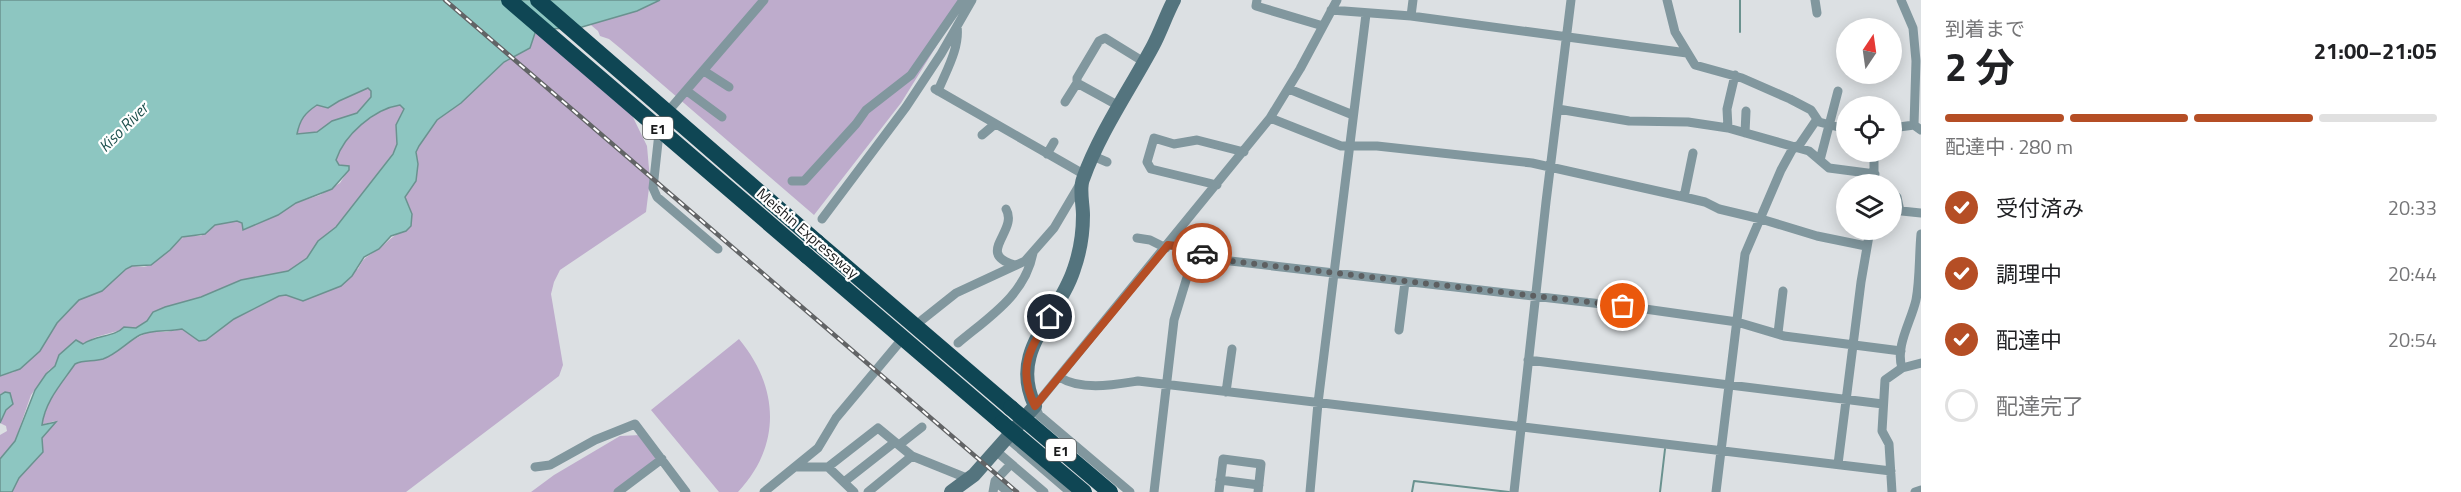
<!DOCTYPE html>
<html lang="ja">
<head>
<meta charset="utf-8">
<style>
	body { margin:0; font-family:"Titillium Web","Noto Sans JP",sans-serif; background:#f6f6f6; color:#202124; height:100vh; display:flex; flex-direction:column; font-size:22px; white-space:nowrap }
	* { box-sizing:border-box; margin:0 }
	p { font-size:20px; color:#757577 }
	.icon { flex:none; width:33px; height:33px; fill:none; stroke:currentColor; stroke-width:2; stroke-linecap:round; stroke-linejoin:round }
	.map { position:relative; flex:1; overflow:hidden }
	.sheet { display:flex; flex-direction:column; background:#fff; width:540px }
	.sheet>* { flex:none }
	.needle { width:39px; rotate:13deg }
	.fabs { position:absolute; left:1836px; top:18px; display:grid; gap:12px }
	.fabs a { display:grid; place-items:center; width:66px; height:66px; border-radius:50%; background:#fff; box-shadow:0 3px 15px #0003; font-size:30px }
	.pin { position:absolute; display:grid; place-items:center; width:51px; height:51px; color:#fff; margin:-26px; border:3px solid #fff; border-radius:50%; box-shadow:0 2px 6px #0007 }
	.courier { position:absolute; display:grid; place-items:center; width:60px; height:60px; margin:-30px; border:4px solid #b54e25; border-radius:50%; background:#fff; color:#222; box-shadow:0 2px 8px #0007 }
	.headline em { font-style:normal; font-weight:700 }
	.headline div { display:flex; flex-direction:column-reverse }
	.headline { display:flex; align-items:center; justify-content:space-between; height:102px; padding:0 24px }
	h1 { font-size:39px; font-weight:700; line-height:45px }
	.bar { display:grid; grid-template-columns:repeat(4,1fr); gap:9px 6px; align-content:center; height:72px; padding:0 24px }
	.bar i { height:8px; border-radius:4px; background:#e0e0e0 }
	.bar .current { background:#b54e25 }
	.bar p { grid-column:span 4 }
	ol { padding:0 24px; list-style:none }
	li { display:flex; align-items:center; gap:18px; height:66px }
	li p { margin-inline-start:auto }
	li .icon { padding:6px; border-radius:50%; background:#b54e25; color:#fff; stroke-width:4 }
	li:last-child { color:#757577 }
	li i { width:33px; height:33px; border:3px solid #e0e0e0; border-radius:50% }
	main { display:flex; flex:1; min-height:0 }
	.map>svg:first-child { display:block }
	.green { fill:#beaccc }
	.water { fill:#8dc6c1; stroke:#6a928f; stroke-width:1.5; fill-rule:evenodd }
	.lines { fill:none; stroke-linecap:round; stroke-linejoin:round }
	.stream { stroke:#6a928f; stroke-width:2 }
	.street { stroke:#81979e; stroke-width:9 }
	.secondary { stroke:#54747e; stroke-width:14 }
	.highway { stroke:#0f4654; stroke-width:16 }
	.rail-casing { stroke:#626466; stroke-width:4.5 }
	.rail { stroke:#fff; stroke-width:2; stroke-dasharray:7; stroke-linecap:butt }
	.highway-bridge { stroke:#0f4654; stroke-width:16 }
	.done { stroke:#5d5f61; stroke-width:6; stroke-dasharray:0 10.8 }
	.route { stroke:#b54e25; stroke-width:8 }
	.labels { text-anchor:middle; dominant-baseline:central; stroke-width:4.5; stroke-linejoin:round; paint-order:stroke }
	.shield { fill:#fff; stroke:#5e5f5f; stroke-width:1.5 }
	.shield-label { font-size:14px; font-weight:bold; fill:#191a1b }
	.street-label { font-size:15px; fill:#191a1b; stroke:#fff }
	.water-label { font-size:16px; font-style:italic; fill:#20524f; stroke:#fff }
</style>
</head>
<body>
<main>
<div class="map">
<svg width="1921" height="492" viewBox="0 0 1921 492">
	<rect width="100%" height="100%" fill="#dce0e3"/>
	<path class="green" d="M649,0h316l-64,103 -87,112 -194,-167 -11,-9 -9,-3 -2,-5 -13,-11z
		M536,30l92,77 19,39 3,34 -4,32 -86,58 -6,12 -3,12 12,71 -4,11 -153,116h-394l7,-14 24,-26 -1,-14 13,-17 -14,4 9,-26 25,-35 5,-3 15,-1 55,-29 16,1 16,-3 17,12 7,-1 28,-21 45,-23 7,-1 72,-26c7,-14 9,-11 20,-20 11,-7 14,-15 28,-18l4,-23 -5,-11 4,-6 9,-27 -2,-12 3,-6 18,-26 24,-17 43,-41 26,-14z
		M368,88l3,3v6l-14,16 -25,8 -15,11 -20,2c3,-15 7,-21 20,-29l11,3 11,-7z
		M401,105l3,4 -8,16 2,13 -2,11 -60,78 -18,14 -11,17 -19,13 -47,9 -40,17 -36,10 -12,5 -6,9 -11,7 -11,-1 -4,3 -25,7 -37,18 -4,11 -6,4 -18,25 -16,46 -15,18v-24l7,-4 -1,-5 -6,-3 8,-16 -6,-14 -2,2v-19l14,-4 26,-21 17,-28 22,-23 29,-17 18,-14 6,-3 12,1 7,-2 34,-29h16l14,-11 22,-4 5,2 1,7 35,-15 18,-12 24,-8 20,-12 9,-14 -10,-4 -3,-5c8,-25 38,-51 65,-55z
		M739,339c40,48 43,106 -1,153h-19l-68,-82z
		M640,435l19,24 -45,33h-83l23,-17 66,-39z"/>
	<path class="water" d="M0,0h660l-23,11 -55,16 -46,3 -6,18 -26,14 -43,41 -24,17 -18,26 -3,6 2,12 -2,17 -11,16 7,17 -1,12 -5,5 -15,5 -12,13 -15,8 -12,19 -11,10 -38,15 -17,-6 -7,1 -45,23 -28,21 -7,1 -17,-12c-14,3 -30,0 -42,6 -13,7 -23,19 -37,24 -10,3 -19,0 -28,5 -13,19 -30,37 -33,61l14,-3 -14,16 1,14 -24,26 -7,14h-12v-33l15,-18 20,-51 11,-16 9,-8 4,-11 17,-15 7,4c13,-9 32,-7 41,-17l12,1 11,-7 6,-9 12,-5 36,-10 40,-17 47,-9 19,-13 11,-17 18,-14 57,-73 4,-10 -1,-19 8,-16 -4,-4c-26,4 -56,30 -64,55l3,5 10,1v4l-17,19 -36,14 -18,12 -35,15 -1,-7 -5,-2 -22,4 -10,9 -23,3 -12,13 -19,15 -19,1 -6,3 -24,22 -23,9 -22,23 -17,28 -20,18 -20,7zM368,88l3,3v6l-14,16 -25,8 -15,11 -20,2c3,-15 8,-21 20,-29l11,3 11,-7z
		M5,392l5,1 3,11 -7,6 -6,13v-28z"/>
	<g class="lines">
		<path class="stream" d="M1740,32v-32
			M1412,492l2,-11 95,11
			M1660,492l5,-43"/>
		<path class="street" d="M1257,0l-1,6 67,20
			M1667,0l8,32 20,33 47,13 48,21 21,11 8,12 27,7
			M1815,0l2,13
			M1901,0l12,28 3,33 -2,64 7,5
			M1331,10l80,6 276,37
			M1411,16l2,-16
			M704,71l25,16
			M935,89l150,86
			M1289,89l64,26
			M687,91l35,26
			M938,91c8,-20 22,-43 19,-65
			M1065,102l12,-19
			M1119,106l-42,-23v-5l22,-37 6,-3 39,24
			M1558,109l71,12 59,1 40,6 81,23 20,17 46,6
			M1270,118l71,28h36l155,17 152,34 21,5 14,7 42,10 56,17 49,10
			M1728,128l-1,-19 8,-34
			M1892,128l22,-3
			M1745,133l1,-22
			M982,135l13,-11
			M1874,152v32
			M1047,154l7,-12
			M1093,156l14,6
			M1820,160l18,-69
			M792,181h12l52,-57 10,-14 45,-35 52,-75
			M1217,185l-66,-16 -4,-7 7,-24 20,6 23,-4 47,12
			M1684,197l9,-44
			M1897,197l3,14
			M1006,209c13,22 -32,45 9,56
			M1892,210l29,3
			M822,219l84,-112 35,-53 31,-54
			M1137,238l13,2 16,8
			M1168,245l24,2 21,12 432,50 92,13 47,14 117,15
			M718,249l-61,-52 -4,-9 7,-64 4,-8 100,-116
			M922,320l34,-27 69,-32 29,-33 26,-44
			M1399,330l6,-48
			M1778,333l5,-42
			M958,343c31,-26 67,-48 75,-90
			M1528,360l355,44
			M1902,368l19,-5
			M1059,377c23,14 54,8 79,4l753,90
			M1226,392l6,-43
			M1012,442l58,50
			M899,445l23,-18
			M996,451l48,41
			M912,456l57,23
			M1838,464l23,-182 9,-52
			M535,467l15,-2 45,-25 40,-16 51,68
			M796,467h32l26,25
			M828,467l50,-39 34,28 -44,36
			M1220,480l39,5
			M995,481l16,-17
			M844,482l51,-40
			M618,492l44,-33
			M764,492l54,-44 18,-30 62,-74
			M993,492l2,-11 13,11
			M1130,492l-91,-77 -4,-9 235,-288 30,-49 37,-69
			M1154,492l20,-172 14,-46 4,-27
			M1219,492l4,-33 38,5 -3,28
			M1310,492l8,-89 48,-389
			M1514,492l32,-290 25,-202
			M1716,492l29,-238 36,-84 11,-20 8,-6 17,-25
			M1892,492l-3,-48 -7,-13 3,-51 17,-12c-7,-22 9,-46 14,-68 4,-21 3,-45 5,-66
			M1915,492l6,-2"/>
		<path class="secondary" d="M951,492l23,-17 61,-69c-27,-56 23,-87 39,-137 6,-17 9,-36 9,-54 0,-11 -4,-26 0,-36 17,-47 47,-90 70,-133 8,-15 13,-31 21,-46"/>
		<path class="highway" d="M817,242l194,166
			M807,256l195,167"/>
		<g class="rail-casing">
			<path id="rail" d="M445,0l572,492"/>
		</g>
		<use href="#rail" class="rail"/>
		<path class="highway-bridge" d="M509,0l298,256
			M538,0l279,242
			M1011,408l99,84
			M1002,423l82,69"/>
	</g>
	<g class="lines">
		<path class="done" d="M1202,253l11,6 410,47"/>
		<path class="route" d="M1050,317c-21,31 -33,53 -15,89l133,-161 24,3 10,5"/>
	</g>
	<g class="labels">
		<g class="shield">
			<rect x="643" y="117" width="30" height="22" rx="4.5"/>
			<rect x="1046" y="439" width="30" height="22" rx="4.5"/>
		</g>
		<g class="shield-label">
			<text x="658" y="128">E1</text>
			<text x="1061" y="450">E1</text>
		</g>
		<g class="street-label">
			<text transform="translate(808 233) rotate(41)">Meishin Expressway</text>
		</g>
		<g class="water-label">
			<text transform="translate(123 127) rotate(-45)">Kiso River</text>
		</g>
	</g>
</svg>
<div class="fabs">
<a><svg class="needle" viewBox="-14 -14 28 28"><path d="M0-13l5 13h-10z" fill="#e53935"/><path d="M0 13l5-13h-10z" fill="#757577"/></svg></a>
<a><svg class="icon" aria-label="locate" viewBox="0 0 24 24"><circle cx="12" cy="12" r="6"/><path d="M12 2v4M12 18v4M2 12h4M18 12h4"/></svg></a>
<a><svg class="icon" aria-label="layers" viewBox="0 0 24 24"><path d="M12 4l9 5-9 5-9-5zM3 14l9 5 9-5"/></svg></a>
</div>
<div class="pin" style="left:1623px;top:306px;background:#ea580c"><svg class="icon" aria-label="bag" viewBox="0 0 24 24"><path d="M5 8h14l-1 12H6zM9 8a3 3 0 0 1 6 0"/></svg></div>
<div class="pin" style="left:1050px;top:317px;background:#1f2937"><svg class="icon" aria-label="home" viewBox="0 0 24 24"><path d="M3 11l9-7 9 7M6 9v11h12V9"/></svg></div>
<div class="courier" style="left:1202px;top:253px"><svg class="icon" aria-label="car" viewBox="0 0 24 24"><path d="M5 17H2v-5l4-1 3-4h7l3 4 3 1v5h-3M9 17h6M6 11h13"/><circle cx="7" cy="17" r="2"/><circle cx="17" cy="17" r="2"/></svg></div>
</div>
<section class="sheet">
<div class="headline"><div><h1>2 分</h1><p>到着まで</p></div><em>21:00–21:05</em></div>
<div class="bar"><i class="current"></i><i class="current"></i><i class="current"></i><i></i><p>配達中 · 280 m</p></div>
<ol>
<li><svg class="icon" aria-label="check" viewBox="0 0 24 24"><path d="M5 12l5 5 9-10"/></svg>受付済み<p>20:33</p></li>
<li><svg class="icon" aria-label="check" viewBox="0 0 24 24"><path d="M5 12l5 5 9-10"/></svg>調理中<p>20:44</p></li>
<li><svg class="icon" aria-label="check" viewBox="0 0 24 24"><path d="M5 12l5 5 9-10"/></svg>配達中<p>20:54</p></li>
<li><i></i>配達完了</li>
</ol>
</section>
</main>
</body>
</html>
